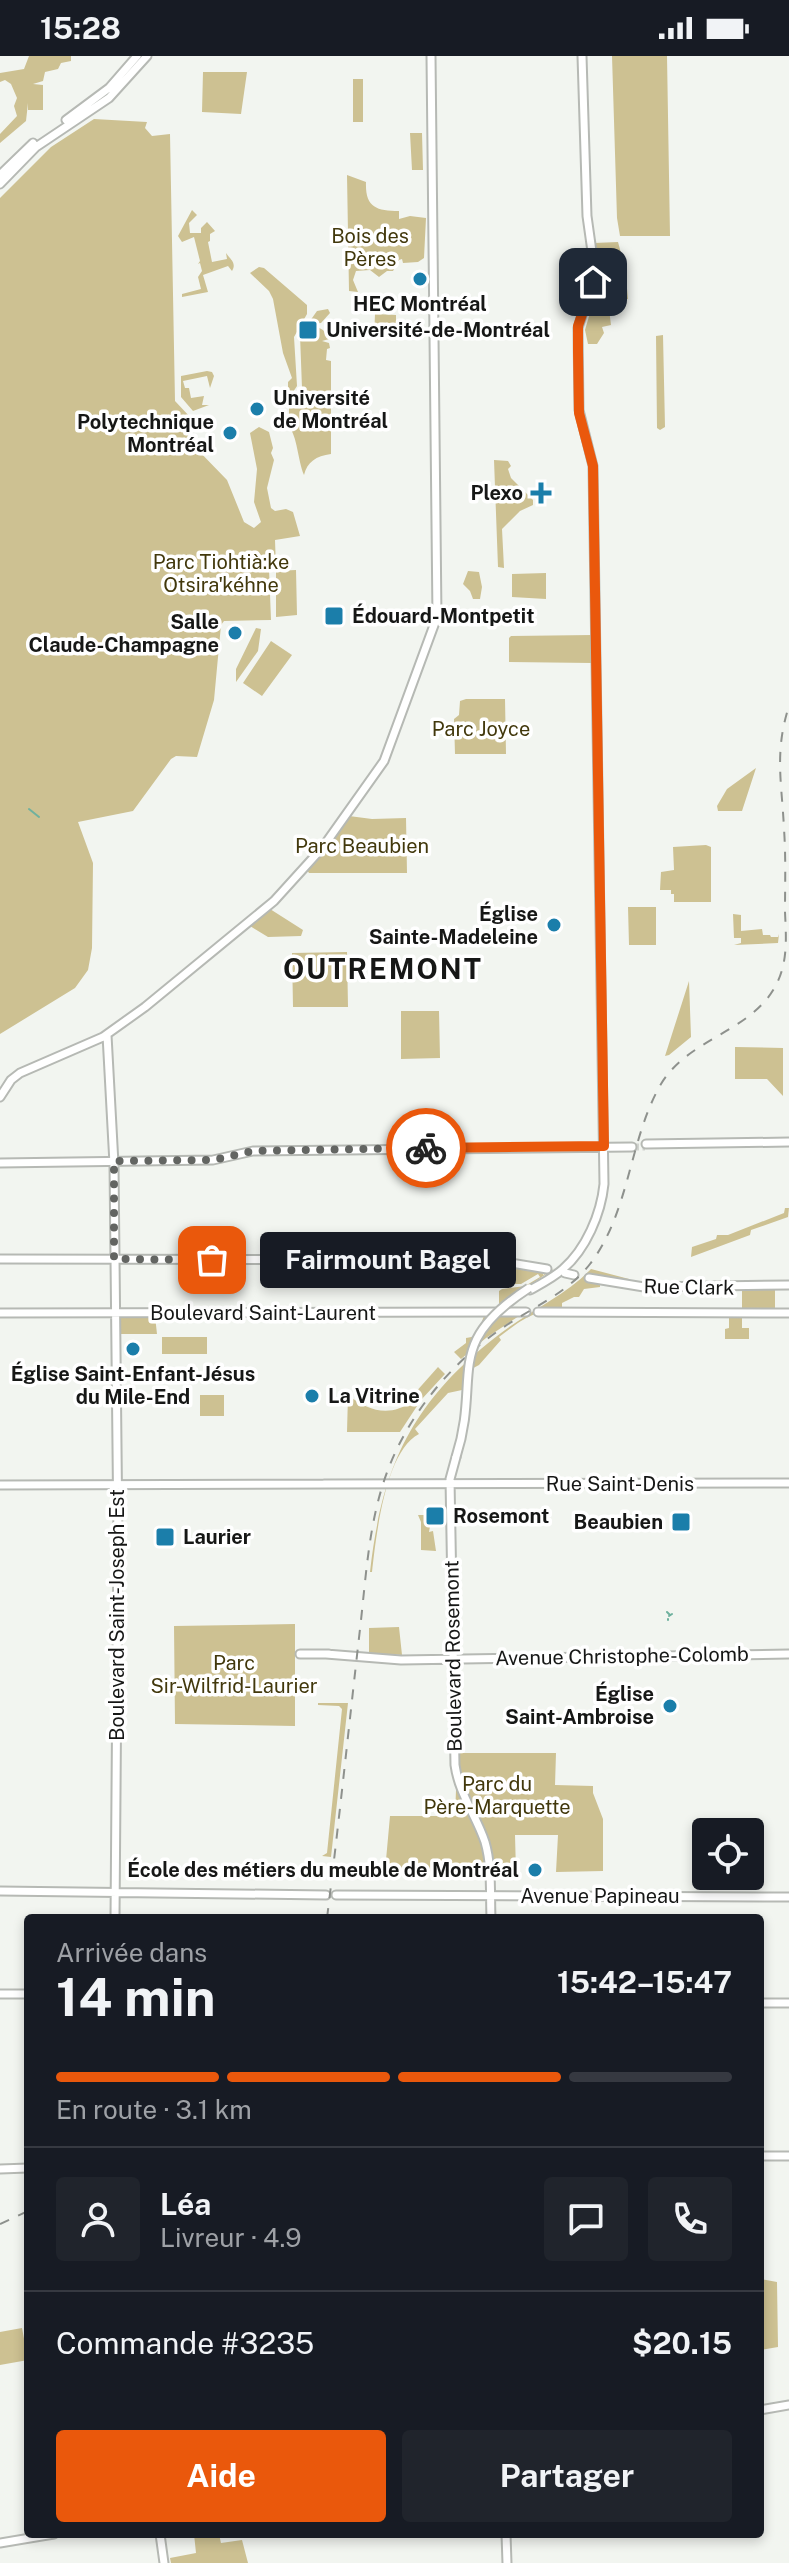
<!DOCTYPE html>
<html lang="fr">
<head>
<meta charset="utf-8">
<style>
	body { margin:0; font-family:"Public Sans",sans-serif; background:#20242c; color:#f1f3f6; height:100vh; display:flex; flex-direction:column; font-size:30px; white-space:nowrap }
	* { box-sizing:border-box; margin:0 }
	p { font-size:26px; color:#9ea1a6 }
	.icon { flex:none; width:44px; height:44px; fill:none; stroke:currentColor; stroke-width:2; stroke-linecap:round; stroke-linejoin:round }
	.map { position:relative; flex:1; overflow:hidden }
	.sheet { position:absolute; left:24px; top:1858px; width:740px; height:624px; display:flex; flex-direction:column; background:#171b24; border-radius:8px; box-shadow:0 4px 12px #0003 }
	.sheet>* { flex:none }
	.tools { position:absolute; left:692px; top:1762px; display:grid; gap:16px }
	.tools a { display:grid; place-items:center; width:72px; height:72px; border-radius:8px; background:#171b24; box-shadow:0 4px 12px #0003; font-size:40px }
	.pin { position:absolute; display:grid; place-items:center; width:68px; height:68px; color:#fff; margin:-34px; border-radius:16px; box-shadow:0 4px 12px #0006 }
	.courier { position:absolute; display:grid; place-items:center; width:80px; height:80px; margin:-40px; border:6px solid #ea580c; border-radius:50%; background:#fff; color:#222; box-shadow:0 2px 10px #0007 }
	.bubble { position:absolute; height:56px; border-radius:8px; background:#171b24; box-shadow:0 4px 12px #0003; font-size:26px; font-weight:700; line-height:56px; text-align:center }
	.headline em { font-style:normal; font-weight:700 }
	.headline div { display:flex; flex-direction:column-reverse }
	.headline { display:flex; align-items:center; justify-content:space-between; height:136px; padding:0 32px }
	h1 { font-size:52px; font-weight:700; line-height:60px }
	.bar { display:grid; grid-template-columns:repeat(4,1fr); gap:12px 8px; align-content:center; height:96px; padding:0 32px }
	.bar i { height:10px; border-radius:6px; background:#363941 }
	.bar .selected { background:#ea580c }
	.bar p { grid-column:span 4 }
	.line { display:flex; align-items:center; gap:20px; padding:0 32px; border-top:2px solid #363941 }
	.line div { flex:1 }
	.round { display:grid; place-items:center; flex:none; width:84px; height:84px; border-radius:8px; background:#20242c }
	.action { display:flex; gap:16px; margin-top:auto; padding:16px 32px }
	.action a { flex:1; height:92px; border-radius:8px; background:#ea580c; color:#fff; font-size:32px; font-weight:700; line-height:92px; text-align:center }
	.action a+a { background:#20242c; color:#f1f3f6 }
	.status { display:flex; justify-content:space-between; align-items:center; height:56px; padding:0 40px; background:#171b24; direction:ltr }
	.status svg { height:22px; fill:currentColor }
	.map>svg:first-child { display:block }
	.green { fill:#cdc192 }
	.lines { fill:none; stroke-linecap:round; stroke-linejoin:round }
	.stream { stroke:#6fb19e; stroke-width:2 }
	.secondary-tunnel { stroke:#d1d4cf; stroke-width:7; stroke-dasharray:7 3.5; stroke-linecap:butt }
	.secondary-casing { stroke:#b6b9b4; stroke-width:11 }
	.secondary { stroke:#fff; stroke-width:7 }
	.rail { stroke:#8e918d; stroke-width:2; stroke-dasharray:10 10; stroke-linecap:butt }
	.secondary-bridge-casing { stroke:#b6b9b4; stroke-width:11; stroke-linecap:butt }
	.secondary-bridge { stroke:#fff; stroke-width:7 }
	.done { stroke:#636562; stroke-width:8; stroke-dasharray:0 14.4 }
	.route { stroke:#ea580c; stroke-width:10 }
	.poi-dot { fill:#1b7eaa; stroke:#fff; stroke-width:3 }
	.labels { text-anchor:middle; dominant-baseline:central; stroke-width:7; stroke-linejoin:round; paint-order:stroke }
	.park-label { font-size:20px; fill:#42380c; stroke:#fff }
	.poi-label { font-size:20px; font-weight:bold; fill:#161716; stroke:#fff; text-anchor:end }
	.street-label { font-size:20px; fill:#161716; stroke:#fff }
	.district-label { font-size:28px; font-weight:bold; letter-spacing:2px; fill:#161716; stroke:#fff }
</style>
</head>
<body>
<div class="status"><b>15:28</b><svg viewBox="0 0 49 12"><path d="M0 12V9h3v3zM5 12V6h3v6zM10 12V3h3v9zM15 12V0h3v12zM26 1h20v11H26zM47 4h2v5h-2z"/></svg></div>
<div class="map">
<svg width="789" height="2507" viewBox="0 0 789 2507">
	<rect width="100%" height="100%" fill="#f2f5f0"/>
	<path class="green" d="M29,0h42v5l-10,2 -3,6 -13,3 -2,9 -10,3 10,1v25h-15v-7l-2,18 -26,22v-9l17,-18 -3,-10 3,-8 -6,-14 -6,-4 -5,2v-9l24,-4z
		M612,0h55l3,180h-50l-3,-18z
		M203,16h44l-6,42 -39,-2z
		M353,23h10v43h-10z
		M94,63l53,3 -2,6 7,8 18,-2 5,267 16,17 2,27 34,35 17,42 10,6 7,-6 -7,-20 3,-33 -7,-36 9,-6 10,5 4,16 -2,5 3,7 -7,28 4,20 4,3 11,-2 7,3 7,24 -25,4 1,28 -7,1 2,51 -47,1 -3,4 -7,75 -17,57 -21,-1 -5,3 -38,52 -55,11 15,41 -1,85 -4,22 -13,18 -75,46v-836l51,-51z
		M410,77h12l1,37h-11z
		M347,119l19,7c-1,25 10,29 33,29v8l11,-3 16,2 -2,40 -6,4 -15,1 -1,-4 -3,1 -6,11h-6l-8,6 -9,-7 -14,1 -3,9 5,12 -9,-1z
		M192,154l5,5 -8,8 1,10h11v-5l6,-6 8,9 -5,3v7l-2,1 4,20 15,-3 -1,-6c4,6 11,10 6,18l-4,-5 -25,9 5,17 -26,5v-3l19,-5 -3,-12 4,-6 -2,-8 -2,1 2,-3 -6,-24 -12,5 -4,-6z
		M618,186l7,26 3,31 -20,2 3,24 -9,2 2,6 -7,11h-9l-3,-14 7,-24 -4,-2 8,-20 -2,-41z
		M259,211l5,1 43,37v9l-13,23 3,49 -4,6 -5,-2v-8l4,-4 -9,-25 -10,-54 -4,-8 -19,-18z
		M328,253l2,4 -9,10 -9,1 11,6 6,9 -7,2 7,2 1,5 -3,1 -1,11 5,1v93c-15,2 -24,8 -27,21 -6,-14 -7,-40 -15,-48v-26l10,-6 3,-7 -2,-53 17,-24z
		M375,258l21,1v11h-8l-2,13 -12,1z
		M663,279l2,92 -5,3 -3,-2 -1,-92z
		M207,315l5,1 2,4 -4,12 -3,-12 -24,5 2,7h4l2,10 13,-2 -2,9h7l-16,6 -12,-14v-21z
		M494,404l14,1 3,5 -3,3 3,9 22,22v5l-13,6 -18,18 2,39 -6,-1z
		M296,514l1,45 -21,2v-46z
		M468,515l11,1 3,15 -2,12h-7l-3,-8 -7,-7z
		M546,517v26l-34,-2v-23z
		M256,572l5,1 -3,22 -22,31v-13z
		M592,579v28l-83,-1v-24l2,-2z
		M271,585l21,14 -30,41 -19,-13z
		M505,643l1,55h-51l-1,-35 5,-4 1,-14 6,-2z
		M756,712l-14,43h-24l-1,-5 10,-17z
		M349,760l23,3 34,-1 1,55h-98l-2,-3z
		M706,789l5,2v55h-37v-8h-3v-4h-11l1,-18 13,-2 -1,-23z
		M628,851h28v38h-27z
		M270,853l33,21 -2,6 -33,1 -18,-11z
		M733,858l8,1v16l21,-2 1,6h7l1,2h7l1,-3 -1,9 -44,2 7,-2v-5h-7z
		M347,896l1,55h-55l-1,-54z
		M689,925l2,56 -22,18 -4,1z
		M401,955h38l1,47 -39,1z
		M735,991l48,1v48l-16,-17h-32z
		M785,1152h4l-1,9 -37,13 -1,5 -59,22 1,-10 24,-8 1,-4h11l56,-22z
		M502,1207l41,9v3l12,-7 -56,38v-15l3,-2 23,-3 15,-9 -2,-3 -17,10h-17z
		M591,1213l38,10 -1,4h-28v4l-16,2 -5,8h-5l-12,6v6c-27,0 -42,12 -63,28l2,3 -22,25 -15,8 -2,17 -14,3 -33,36 4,5c-34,17 -43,103 -47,138h-2c12,-108 44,-173 131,-239 30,-23 64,-37 90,-64z
		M742,1234h33v19h-33z
		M118,1260h37l2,18h-39z
		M484,1260h35l-33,22 -25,21 -7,-7 12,-9v-5c17,-2 13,-11 18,-22z
		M729,1260l13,1v11h7v11h-24v-10l4,-1z
		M162,1281h45v17h-45z
		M438,1311l7,7 -24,26 -21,32h-53l1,-37c21,17 43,22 65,6l1,-7z
		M200,1339h24v21h-24z
		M418,1459h9l8,6h-4l-2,11 4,-1 3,20 -15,-1v-28z
		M295,1568v102l-120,-2 -1,-98z
		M399,1571l3,28 -33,-2v-25z
		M318,1647h30l-17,154 -9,-1 5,-3 15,-144 -3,-3 -21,-1z
		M459,1697h97l-1,32 38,1v7l10,26v52l-47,1 2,-37h-43l1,37 -131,-1 5,-55h65l1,-26 4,-14z
		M760,2223l17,3 1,65 -18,3z
		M22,2272l6,32 -28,5v-33z
		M194,2478h25l2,9 21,-3 6,23h-77l-1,-5 26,-5z"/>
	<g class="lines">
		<path class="stream" d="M29,753l10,8
			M667,1556l3,3
			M669,1560l3,-2
			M668,1564v-1"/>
		<path class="secondary-tunnel" d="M632,1091h13"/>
		<g class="secondary-casing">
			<path id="secondary" d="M66,64l43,-32 28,-32
				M0,119l33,-32
				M0,128l36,-37 73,-49 38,-42
				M107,979l7,129 4,376 -3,378
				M0,1041l11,-17 9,-7 83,-36 42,-30 129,-106 49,-54 61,-86 53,-144 -6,-561
				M646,1088l143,-2
				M0,1107l213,-3 40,-9 379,-4
				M0,1203l493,1 54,9
				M565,1217l9,2
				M589,1222l55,9 145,-2
				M530,1234c11,-6 23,-12 33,-21 23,-20 38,-55 41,-85l-11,-718 -14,-56 -1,-82 17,-55 -8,-57 -5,-160
				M538,1256l251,1
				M0,1257l526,-1
				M456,1401l-6,22 5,286c4,29 21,50 30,77 7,24 5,51 6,76
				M324,1428l465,-1
				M0,1429l326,-1
				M300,1598h29
				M326,1598l75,6 388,-6
				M0,1835l326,4
				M336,1839l453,2
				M0,1938h28
				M760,1947h29
				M760,2100h29
				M0,2113l28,-1
				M760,2354l29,-5
				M160,2478l4,29
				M506,2478l1,29
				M0,2487l54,-9"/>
		</g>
		<use href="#secondary" class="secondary"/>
		<path class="rail" d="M327,1862c12,-96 22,-193 33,-289 7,-60 9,-120 35,-176 25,-54 67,-100 118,-132 27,-17 57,-31 77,-57 40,-52 39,-125 71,-180 29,-48 94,-52 117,-103 10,-22 8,-46 7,-69 0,-27 1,-55 -1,-83 -2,-45 -10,-77 5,-123
			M0,2168l28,-13"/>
		<g class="secondary-bridge-casing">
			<path id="secondary-bridge" d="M456,1401c26,-81 -15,-112 73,-169"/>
		</g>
		<use href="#secondary-bridge" class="secondary-bridge"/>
	</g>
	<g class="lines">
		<path class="done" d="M212,1204l-98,-1v-98l99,-1 40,-9 173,-3"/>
		<path class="route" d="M426,1092l178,-2 -11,-680 -14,-53 -1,-62v-25l15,-44"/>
	</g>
	<g class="poi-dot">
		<circle cx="420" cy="223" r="8"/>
		<rect x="298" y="264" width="20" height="20" rx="4"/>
		<circle cx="257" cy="353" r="8"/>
		<circle cx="230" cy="377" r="8"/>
		<path d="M537 425h8v8h8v8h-8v8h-8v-8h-8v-8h8z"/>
		<rect x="324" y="550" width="20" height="20" rx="4"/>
		<circle cx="235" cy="577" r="8"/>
		<circle cx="554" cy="869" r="8"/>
		<circle cx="133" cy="1293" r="8"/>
		<circle cx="312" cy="1340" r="8"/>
		<rect x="425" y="1450" width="20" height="20" rx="4"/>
		<rect x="671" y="1456" width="20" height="20" rx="4"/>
		<rect x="155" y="1471" width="20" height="20" rx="4"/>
		<circle cx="670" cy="1650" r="8"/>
		<circle cx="535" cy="1814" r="8"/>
	</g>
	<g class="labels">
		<g class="park-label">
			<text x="370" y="180">Bois des<tspan x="370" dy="23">Pères</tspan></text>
			<text x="221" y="506">Parc Tiohtià:ke<tspan x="221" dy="23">Otsira'kéhne</tspan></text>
			<text x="481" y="673">Parc Joyce</text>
			<text x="362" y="790">Parc Beaubien</text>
			<text x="234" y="1607">Parc<tspan x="234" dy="23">Sir-Wilfrid-Laurier</tspan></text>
			<text x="497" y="1728">Parc du<tspan x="497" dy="23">Père-Marquette</tspan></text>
		</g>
		<g class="poi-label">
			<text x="420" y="248" text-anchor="middle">HEC Montréal</text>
			<text x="326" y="274" text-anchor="start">Université-de-Montréal</text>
			<text x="273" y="342" text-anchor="start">Université<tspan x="273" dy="23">de Montréal</tspan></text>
			<text x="214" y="366">Polytechnique<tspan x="214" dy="23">Montréal</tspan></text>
			<text x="523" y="437">Plexo</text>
			<text x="352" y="560" text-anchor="start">Édouard-Montpetit</text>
			<text x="219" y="566">Salle<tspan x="219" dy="23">Claude-Champagne</tspan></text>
			<text x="538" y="858">Église<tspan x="538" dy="23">Sainte-Madeleine</tspan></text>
			<text x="133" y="1318" text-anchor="middle">Église Saint-Enfant-Jésus<tspan x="133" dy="23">du Mile-End</tspan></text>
			<text x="328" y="1340" text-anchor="start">La Vitrine</text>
			<text x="453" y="1460" text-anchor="start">Rosemont</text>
			<text x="663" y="1466">Beaubien</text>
			<text x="183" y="1481" text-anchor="start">Laurier</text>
			<text x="654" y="1638">Église<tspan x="654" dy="23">Saint-Ambroise</tspan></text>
			<text x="519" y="1814">École des métiers du meuble de Montréal</text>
		</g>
		<g class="street-label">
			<text transform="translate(689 1231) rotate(1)">Rue Clark</text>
			<text x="263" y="1257">Boulevard Saint-Laurent</text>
			<text x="620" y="1428">Rue Saint-Denis</text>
			<text transform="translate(117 1559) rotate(-90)">Boulevard Saint-Joseph Est</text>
			<text transform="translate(453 1600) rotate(-91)">Boulevard Rosemont</text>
			<text transform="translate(622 1600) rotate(-1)">Avenue Christophe-Colomb</text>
			<text x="600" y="1840">Avenue Papineau</text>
		</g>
		<g class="district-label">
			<text x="383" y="912">OUTREMONT</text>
		</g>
	</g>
</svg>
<div class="tools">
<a><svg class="icon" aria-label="locate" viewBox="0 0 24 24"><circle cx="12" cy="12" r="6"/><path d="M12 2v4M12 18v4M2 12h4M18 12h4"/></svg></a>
</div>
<div class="pin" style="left:212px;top:1204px;background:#ea580c"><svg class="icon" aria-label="bag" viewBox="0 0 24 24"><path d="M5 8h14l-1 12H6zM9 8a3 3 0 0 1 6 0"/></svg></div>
<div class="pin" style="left:593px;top:226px;background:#1f2937"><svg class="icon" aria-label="home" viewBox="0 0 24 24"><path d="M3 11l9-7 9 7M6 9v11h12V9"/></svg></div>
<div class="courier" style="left:426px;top:1092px"><svg class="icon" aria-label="bike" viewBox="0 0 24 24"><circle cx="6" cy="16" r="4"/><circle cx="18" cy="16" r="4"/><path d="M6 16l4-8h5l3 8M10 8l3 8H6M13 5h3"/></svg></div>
<div class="bubble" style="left:260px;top:1176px;width:256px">Fairmount Bagel</div>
<section class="sheet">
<div class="headline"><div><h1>14 min</h1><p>Arrivée dans</p></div><em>15:42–15:47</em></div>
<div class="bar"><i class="selected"></i><i class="selected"></i><i class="selected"></i><i></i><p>En route · 3.1 km</p></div>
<div class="line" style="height:144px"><a class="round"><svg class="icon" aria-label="person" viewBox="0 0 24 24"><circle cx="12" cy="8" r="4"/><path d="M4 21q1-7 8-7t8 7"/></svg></a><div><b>Léa</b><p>Livreur · 4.9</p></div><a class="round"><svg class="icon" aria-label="chat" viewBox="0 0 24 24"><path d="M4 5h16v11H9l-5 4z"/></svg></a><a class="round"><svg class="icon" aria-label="phone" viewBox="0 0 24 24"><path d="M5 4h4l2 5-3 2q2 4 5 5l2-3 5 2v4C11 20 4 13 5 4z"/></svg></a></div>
<div class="line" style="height:104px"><div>Commande #3235</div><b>$20.15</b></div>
<div class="action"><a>Aide</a><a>Partager</a></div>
</section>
</div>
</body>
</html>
